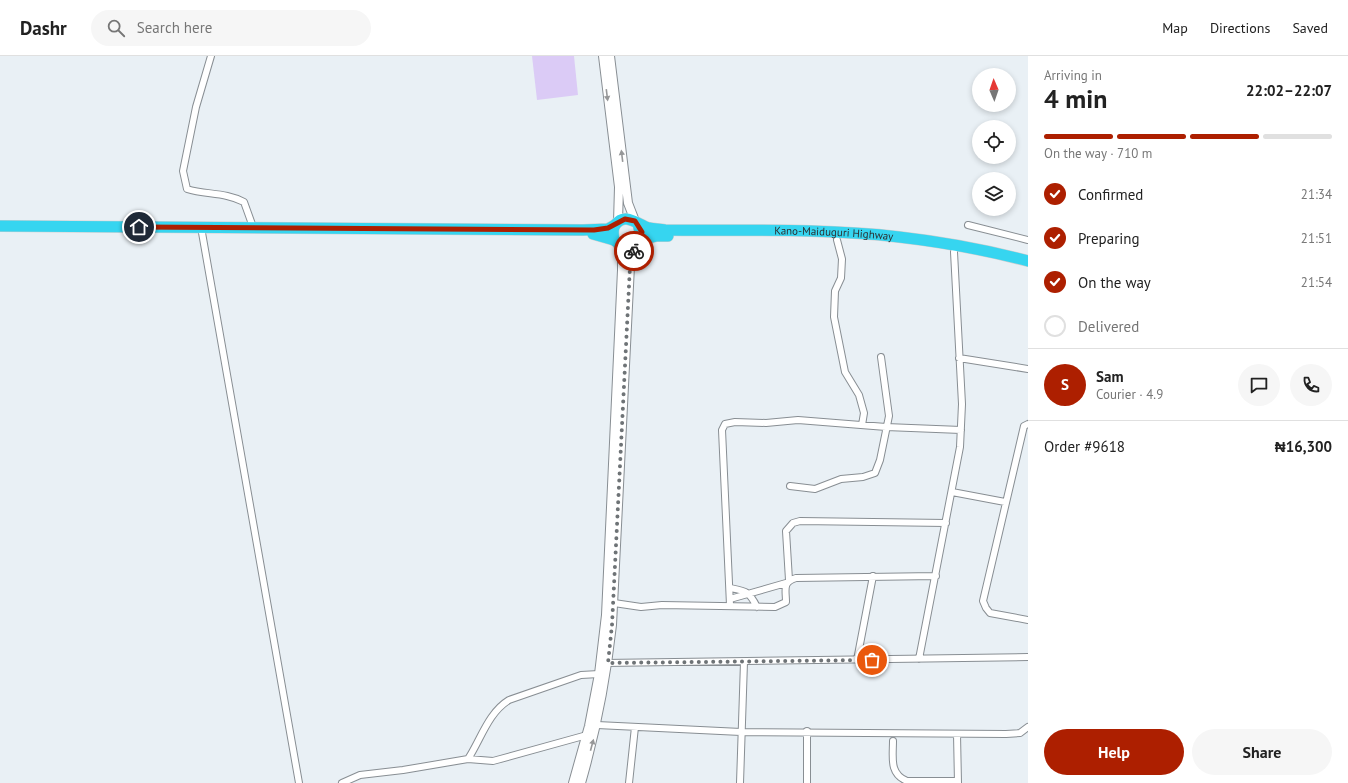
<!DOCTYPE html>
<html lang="en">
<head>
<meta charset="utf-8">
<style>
	body { margin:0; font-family:"PT Sans",sans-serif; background:#f6f6f6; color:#222; height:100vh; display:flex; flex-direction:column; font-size:15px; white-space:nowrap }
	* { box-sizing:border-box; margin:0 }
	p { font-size:13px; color:#767676 }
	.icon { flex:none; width:22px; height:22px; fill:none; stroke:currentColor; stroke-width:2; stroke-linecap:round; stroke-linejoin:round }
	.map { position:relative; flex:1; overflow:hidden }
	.sheet { display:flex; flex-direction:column; background:#fff; width:320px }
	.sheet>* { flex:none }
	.needle { width:26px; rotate:358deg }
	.fabs { position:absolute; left:972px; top:12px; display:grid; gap:8px }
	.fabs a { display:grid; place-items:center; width:44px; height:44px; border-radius:50%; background:#fff; box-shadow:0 2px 6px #0003; font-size:20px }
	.pin { position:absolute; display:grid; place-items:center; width:34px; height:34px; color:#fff; margin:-17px; border:2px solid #fff; border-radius:50%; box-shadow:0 1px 4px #0007 }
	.courier { position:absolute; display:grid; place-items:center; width:40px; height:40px; margin:-20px; border:3px solid #ad1f00; border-radius:50%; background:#fff; color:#222; box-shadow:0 1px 5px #0007 }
	.head em { font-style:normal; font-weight:600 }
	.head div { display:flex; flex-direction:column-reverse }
	.head { display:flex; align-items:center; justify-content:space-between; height:68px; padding:0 16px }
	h1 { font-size:26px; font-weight:600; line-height:30px }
	.bar { display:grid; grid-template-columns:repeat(4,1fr); gap:6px 4px; align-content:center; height:48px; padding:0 16px }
	.bar i { height:5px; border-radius:3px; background:#e0e0e0 }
	.bar .selected { background:#ad1f00 }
	.bar p { grid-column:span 4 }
	.line { display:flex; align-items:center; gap:10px; padding:0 16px; border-top:1px solid #e0e0e0 }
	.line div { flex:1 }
	.round { display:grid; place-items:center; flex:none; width:42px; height:42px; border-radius:21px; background:#f6f6f6 }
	ol { padding:0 16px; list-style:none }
	li { display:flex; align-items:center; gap:12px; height:44px }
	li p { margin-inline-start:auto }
	li .icon { padding:4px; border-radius:50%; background:#ad1f00; color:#fff; stroke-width:4 }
	li:last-child { color:#767676 }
	li i { width:22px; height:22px; border:2px solid #e0e0e0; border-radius:50% }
	.cta { display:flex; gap:8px; margin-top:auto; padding:8px 16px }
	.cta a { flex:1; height:46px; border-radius:24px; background:#ad1f00; color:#fff; font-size:16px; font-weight:600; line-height:46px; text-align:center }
	.cta a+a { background:#f6f6f6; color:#222 }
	header { display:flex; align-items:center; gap:24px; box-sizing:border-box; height:56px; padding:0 20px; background:#fff; border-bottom:1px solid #e0e0e0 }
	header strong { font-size:19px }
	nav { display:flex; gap:22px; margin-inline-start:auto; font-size:14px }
	.search { width:280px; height:36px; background:#f6f6f6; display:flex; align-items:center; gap:10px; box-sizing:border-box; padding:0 14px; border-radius:22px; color:#767676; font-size:15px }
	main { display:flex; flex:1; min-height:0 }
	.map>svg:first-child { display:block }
	.green { fill:#dbcbf6 }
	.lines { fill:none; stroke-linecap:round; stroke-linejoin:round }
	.street-casing { stroke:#888e93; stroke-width:8 }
	.secondary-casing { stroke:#888e93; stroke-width:10 }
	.highway-casing { stroke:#cccdce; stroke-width:12 }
	.street { stroke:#fff; stroke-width:6 }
	.secondary { stroke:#fff; stroke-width:8 }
	.highway { stroke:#36d5f0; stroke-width:11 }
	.oneway { fill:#969798 }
	.done { stroke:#6e7376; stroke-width:4; stroke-dasharray:0 7.2 }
	.route { stroke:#ad1f00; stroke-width:5 }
	.labels { text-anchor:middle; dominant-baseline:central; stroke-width:3; stroke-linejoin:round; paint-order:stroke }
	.street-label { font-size:11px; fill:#2c2f31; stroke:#fafdff }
</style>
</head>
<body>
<header>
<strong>Dashr</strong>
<div class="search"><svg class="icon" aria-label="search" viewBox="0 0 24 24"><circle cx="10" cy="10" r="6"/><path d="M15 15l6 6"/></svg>Search here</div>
<nav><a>Map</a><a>Directions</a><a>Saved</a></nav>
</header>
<main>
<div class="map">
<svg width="1028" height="727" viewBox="0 0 1028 727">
	<rect width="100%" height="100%" fill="#e9f0f5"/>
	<path class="green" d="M532,0h42l4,39 -41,5z"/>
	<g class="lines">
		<g class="street-casing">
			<path id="street" d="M211,0l-15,51 -13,64 4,18c19,6 38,3 57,13l9,25
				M968,169l60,15
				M201,171l98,556
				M837,184l5,19 -1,19 -6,13 -1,26 11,55 14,23 5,18 -2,12
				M959,302l69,11
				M1028,368l-4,2 -41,175 3,7 4,5 38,7
				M790,430l25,3 26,-10 22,-2 12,-4 5,-13 9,-44 -8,-59
				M952,436l53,10
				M789,524l-3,-49 7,-8 7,-2 146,2
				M730,532c16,3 19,3 27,19
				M730,543l56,-16
				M614,547l27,4 21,-2 113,2 11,-5c0,-12 -4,-20 10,-24l140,-2
				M730,549l-8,-175 3,-6 10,-2 31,1 32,-3 88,7 75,3
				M919,603l41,-212 2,-43 -8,-152
				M857,604l16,-84
				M604,607l424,-6
				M597,669l144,7 265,2 14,-1 8,-6
				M807,675v52
				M957,678l1,49
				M893,685c0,16 -4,33 14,40h51
				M468,703c13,-20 20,-46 41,-59l72,-25 18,-1
				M342,727l18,-8 43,-5 65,-11 25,2 94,-26
				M629,727l6,-56
				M740,727l4,-121"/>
		</g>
		<g class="secondary-casing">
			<path id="secondary" d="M603,0l16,131 -1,35
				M610,0l18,147 7,18
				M573,727l16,-57 10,-52 7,-59 16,-345v-12l-4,-14
				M581,727c15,-52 25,-104 31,-158l18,-359 7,-23"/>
		</g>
		<g class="highway-casing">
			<g id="highway">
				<path id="s1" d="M638,168l3,12 -7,10h-12l-8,-6c-1,-6 -2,-10 1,-15 10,-14 23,0 34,3 5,1 10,1 16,2 78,1 156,-2 234,7 44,5 87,13 129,24"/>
				<path d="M0,170l583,4 25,-1 7,-4"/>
				<path d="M593,178l21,6"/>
				<path d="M640,184l17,-4h11"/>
			</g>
		</g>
		<use href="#street" class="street"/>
		<use href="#secondary" class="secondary"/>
		<use href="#highway" class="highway"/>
	</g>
	<defs><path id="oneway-solid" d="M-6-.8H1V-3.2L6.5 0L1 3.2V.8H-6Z"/></defs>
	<g class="oneway">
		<use href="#oneway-solid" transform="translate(607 39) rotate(83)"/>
		<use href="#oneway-solid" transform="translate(622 100) rotate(-97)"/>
		<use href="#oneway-solid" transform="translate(592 689) rotate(-75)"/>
	</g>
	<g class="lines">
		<path class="done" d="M634,195l-4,15 -18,359 -4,38 264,-3"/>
		<path class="route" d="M139,171l455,3 14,-2 17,-9 10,2 7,11 -2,8 -6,11"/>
	</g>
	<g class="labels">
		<g class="street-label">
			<text stroke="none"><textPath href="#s1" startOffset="285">Kano-Maiduguri Highway</textPath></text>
		</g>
	</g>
</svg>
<div class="fabs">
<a><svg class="needle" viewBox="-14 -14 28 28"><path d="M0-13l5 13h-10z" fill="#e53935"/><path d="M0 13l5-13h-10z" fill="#767676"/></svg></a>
<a><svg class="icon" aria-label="locate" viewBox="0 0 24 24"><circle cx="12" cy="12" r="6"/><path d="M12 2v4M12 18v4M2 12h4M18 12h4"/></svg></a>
<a><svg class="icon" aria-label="layers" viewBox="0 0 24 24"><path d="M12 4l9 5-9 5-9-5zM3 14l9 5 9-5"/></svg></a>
</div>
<div class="pin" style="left:872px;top:604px;background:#ea580c"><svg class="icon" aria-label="bag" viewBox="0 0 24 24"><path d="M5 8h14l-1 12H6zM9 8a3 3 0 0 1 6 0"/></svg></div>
<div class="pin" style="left:139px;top:171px;background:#1f2937"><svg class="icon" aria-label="home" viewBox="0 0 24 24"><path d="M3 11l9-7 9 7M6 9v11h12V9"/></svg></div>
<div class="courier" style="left:634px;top:195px"><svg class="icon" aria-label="bike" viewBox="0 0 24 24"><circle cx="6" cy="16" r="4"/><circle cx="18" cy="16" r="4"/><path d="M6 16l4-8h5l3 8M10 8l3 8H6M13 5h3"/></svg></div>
</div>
<section class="sheet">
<div class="head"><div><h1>4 min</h1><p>Arriving in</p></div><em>22:02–22:07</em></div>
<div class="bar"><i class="selected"></i><i class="selected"></i><i class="selected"></i><i></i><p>On the way · 710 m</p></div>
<ol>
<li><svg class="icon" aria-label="check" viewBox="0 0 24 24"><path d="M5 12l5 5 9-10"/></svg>Confirmed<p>21:34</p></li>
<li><svg class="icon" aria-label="check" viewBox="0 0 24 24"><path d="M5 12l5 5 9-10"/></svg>Preparing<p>21:51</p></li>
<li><svg class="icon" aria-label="check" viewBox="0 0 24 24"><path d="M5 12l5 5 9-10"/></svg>On the way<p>21:54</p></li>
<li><i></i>Delivered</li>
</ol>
<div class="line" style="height:72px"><b class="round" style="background:#ad1f00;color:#fff">S</b><div><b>Sam</b><p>Courier · 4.9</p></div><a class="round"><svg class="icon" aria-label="chat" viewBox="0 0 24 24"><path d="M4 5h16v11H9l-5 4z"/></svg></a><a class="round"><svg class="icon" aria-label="phone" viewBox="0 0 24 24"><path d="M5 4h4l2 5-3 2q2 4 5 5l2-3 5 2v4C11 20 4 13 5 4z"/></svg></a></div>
<div class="line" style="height:52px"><div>Order #9618</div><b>₦16,300</b></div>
<div class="cta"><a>Help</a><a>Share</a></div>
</section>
</main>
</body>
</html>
